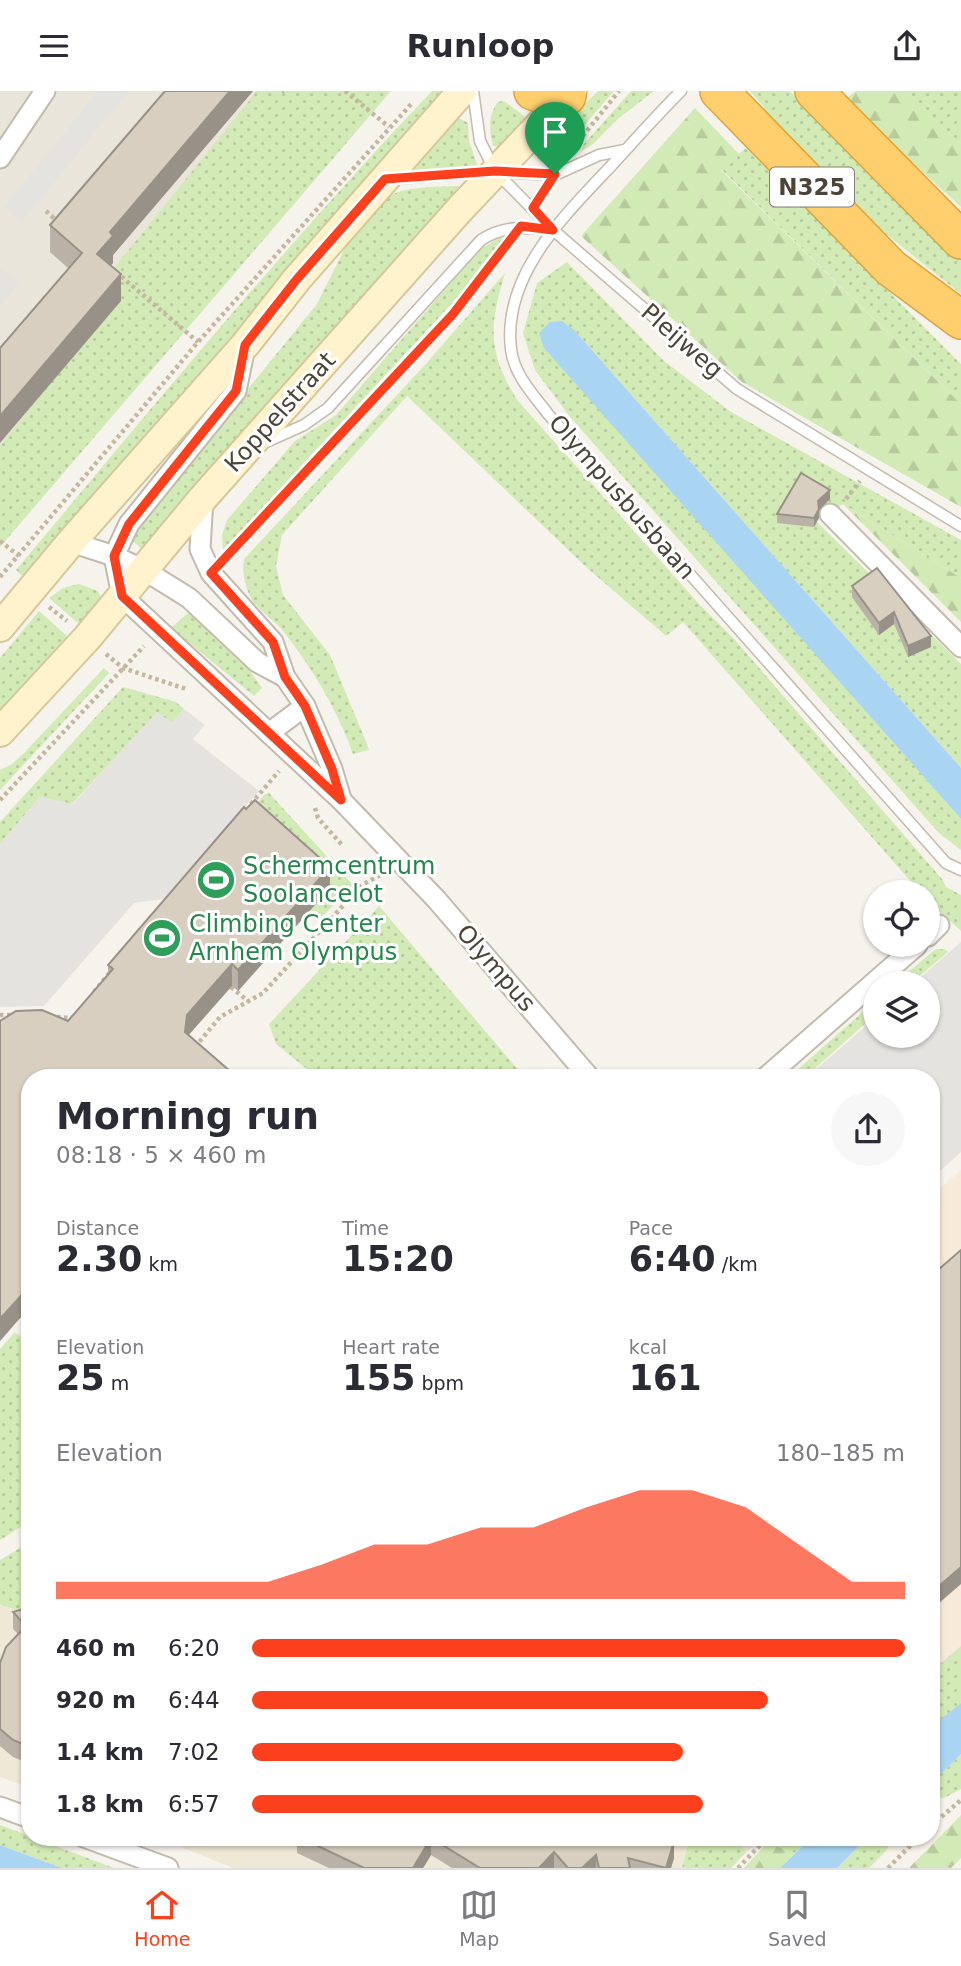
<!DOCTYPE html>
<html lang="en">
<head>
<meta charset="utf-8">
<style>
  :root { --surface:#fff; --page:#f7f7f7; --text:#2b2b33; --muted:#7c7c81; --line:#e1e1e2; --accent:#fc3f1d }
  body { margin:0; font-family:"DejaVu Sans",sans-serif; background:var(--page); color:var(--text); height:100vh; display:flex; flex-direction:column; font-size:26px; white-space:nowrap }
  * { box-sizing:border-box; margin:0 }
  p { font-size:23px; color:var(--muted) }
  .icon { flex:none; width:38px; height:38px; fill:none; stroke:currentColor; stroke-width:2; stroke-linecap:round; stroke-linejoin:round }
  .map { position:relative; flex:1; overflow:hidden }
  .drawer { position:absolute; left:21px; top:978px; width:919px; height:777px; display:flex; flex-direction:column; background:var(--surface); border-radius:28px; box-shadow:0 2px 5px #0004 }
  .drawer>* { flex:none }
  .tools { position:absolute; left:863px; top:789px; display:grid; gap:14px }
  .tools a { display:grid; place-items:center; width:77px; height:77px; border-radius:50%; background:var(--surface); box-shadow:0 2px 5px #0004; font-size:35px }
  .pin { position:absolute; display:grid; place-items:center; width:60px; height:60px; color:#fff; margin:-72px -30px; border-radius:50% 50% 50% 0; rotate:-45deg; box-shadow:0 0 7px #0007 }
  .pin .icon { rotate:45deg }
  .round { display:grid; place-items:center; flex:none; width:74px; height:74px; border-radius:37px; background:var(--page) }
  .head { display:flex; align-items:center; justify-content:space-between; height:119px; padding:0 35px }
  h1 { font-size:38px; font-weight:700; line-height:52px }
  .stats { display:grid; grid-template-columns:repeat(3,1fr); gap:10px; height:119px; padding:7px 35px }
  .stats div { display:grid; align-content:center }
  .stats b { font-size:35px; font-weight:700 }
  .stats small { font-size:19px; font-weight:400 }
  .stats p { font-size:19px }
  .chart { height:196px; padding:14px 35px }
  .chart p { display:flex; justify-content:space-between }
  .chart svg { width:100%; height:126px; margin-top:7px; fill:var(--accent); opacity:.7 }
  ul { padding:0 35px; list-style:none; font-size:23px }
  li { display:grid; grid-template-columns:112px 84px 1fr; align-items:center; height:52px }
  li i { height:18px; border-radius:9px; background:var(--accent) }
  header { display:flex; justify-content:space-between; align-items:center; height:91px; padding:0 35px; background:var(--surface); font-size:32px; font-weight:700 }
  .tabs { display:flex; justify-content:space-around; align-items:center; height:98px; border-top:2px solid var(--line); background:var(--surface); font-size:19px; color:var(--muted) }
  .tabs a { display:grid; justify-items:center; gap:4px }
  .tabs .on { color:var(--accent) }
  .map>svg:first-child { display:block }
</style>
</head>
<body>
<header><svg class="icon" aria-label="menu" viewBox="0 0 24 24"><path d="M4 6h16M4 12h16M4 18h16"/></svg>Runloop<svg class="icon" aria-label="share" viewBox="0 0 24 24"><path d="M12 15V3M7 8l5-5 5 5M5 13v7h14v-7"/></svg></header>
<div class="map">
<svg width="961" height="1777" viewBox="0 0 961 1777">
  <defs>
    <pattern id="grass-dots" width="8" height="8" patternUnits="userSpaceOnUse" patternTransform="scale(1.75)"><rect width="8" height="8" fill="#d2eab5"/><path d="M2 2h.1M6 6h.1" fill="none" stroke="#b6ca9c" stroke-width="1.8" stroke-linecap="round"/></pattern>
    <pattern id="forest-firs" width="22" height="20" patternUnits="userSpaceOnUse" patternTransform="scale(1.75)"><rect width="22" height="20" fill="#d2eab5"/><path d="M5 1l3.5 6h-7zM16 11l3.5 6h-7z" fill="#b6ca9c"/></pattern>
  </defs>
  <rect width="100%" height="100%" fill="#f6f3ec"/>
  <!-- residential -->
  <path fill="#eae5da" d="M 0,0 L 340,0 L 0,426 Z"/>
  <!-- commercial -->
  <path fill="#f7ead8" d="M 961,1079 L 961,1563 L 931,1588 L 931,1105 Z"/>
  <!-- education -->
  <g fill="#efe8d6">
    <path d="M 0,1513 L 21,1521 L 30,1518 L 30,1697 L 0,1686 Z"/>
    <path d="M 159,1747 L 761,1747 L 731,1777 L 233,1777 Z"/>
  </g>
  <!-- grass -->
  <g fill="url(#grass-dots)">
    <path d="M 257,0 L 391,0 L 0,456 L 0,355 L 109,219 L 93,203 Z"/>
    <path d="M 432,0 L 440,0 L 438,6 L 28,490 L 16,479 C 152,317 286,153 432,0 Z"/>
    <path d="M 598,0 L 614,0 L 569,52 L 560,44 L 553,54 L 562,62 L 556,71 L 541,71 L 537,67 L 539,58 Z"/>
    <path d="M 631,0 L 654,0 L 619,27 L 592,54 L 581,60 L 584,53 Z"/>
    <path d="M 750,0 L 790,0 L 961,164 L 961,203 L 881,139 L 762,21 L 764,16 Z"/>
    <path d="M 905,0 L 961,0 L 961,53 L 911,6 Z"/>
    <path d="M 504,10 L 524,25 L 525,31 L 500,56 L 493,55 C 489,39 488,24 498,11 Z"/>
    <path d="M 459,27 L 468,32 L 469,50 L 478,76 L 412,81 Z"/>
    <path d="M 746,57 L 961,273 L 961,313 L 721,78 Z"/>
    <path d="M 458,95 L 459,98 L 142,458 L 130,448 L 156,411 L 317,213 L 346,155 L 388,106 C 403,95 439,96 458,95 Z"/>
    <path d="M 501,146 L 503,148 L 501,152 L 468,195 L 223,459 L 222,444 L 227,429 L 295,350 L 336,324 L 480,158 Z"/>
    <path d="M 567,171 L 664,270 L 731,321 L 961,449 L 961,487 L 843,413 L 815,429 L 961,573 L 961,677 L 575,240 L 545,257 L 961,728 L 961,759 L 939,742 L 570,326 L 535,279 L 523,242 L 537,192 Z"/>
    <path d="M 505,182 C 489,236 487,261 518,310 L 699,513 L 734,548 L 942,788 L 946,796 L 961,804 L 961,840 L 928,810 L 928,802 L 920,801 L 683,531 L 666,545 L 585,475 L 407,305 L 282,444 L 276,475 L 283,504 L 330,564 L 367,653 L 369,659 L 353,663 C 337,618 313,578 283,540 C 274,529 259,520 252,509 C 246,498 240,478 245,467 L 424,275 Z"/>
    <path d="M 79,493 L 98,500 L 101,507 L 79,533 L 49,507 L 63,497 Z"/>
    <path d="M 191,519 L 246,574 L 262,597 L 254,605 L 171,537 Z"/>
    <path d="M 39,520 L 67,545 L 0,622 L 0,567 Z"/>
    <path d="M 104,577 L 109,582 L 0,699 L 0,679 L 12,673 L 25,661 Z"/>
    <path d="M 123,596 L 176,611 L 184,618 L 172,632 L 157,622 L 72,713 L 40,706 L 0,753 L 0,731 Z"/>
    <path d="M 269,702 L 353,794 L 317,831 L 307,823 L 330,797 L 247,724 L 264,704 Z"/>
    <path d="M 379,815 L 525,987 L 318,987 L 276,953 L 269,933 Z"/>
    <path d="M 936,858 L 944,858 L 948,861 L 911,892 L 895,892 Z"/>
    <path d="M 875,910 L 875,924 L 804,987 L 788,987 Z"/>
    <path d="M 15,1241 L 30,1253 L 30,1430 L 0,1449 L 0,1258 Z"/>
    <path d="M 30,1451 L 30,1518 L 21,1521 L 0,1513 L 0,1469 Z"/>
    <path d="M 961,1555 L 961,1612 L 931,1636 L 931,1581 Z"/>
    <path d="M 961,1663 L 961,1698 L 944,1707 L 931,1708 L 931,1681 L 941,1683 Z"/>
    <path d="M 0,1734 L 114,1777 L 62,1777 L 0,1754 Z"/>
    <path d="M 690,1747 L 734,1747 L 746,1761 L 731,1777 L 682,1777 Z"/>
    <path d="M 773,1747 L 773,1746 L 811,1747 L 795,1762 L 767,1752 Z"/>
    <path d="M 867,1747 L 893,1747 L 886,1760 L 869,1777 L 837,1777 Z"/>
  </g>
  <!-- forest -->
  <g fill="url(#forest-firs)">
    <path d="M 856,0 L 905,0 L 961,53 L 961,116 L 844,9 Z"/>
    <path d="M 695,17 L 739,63 L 721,79 L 961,313 L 961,416 L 742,291 L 581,145 Z"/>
    <path d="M 843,413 L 961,487 L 961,531 Z"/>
    <path d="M 961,1724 L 961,1767 L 951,1777 L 909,1777 Z"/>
    <path d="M 767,1752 L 795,1762 L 780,1777 L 744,1777 Z"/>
  </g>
  <!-- parking -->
  <g fill="#e5e3e0">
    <path d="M 98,0 L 129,0 L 22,130 L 4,116 Z"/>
    <path d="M 1,177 L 20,192 L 0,215 L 0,178 Z"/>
    <path d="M 184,618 L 205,634 L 193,648 L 259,700 L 163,808 L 134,812 L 44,915 L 0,916 L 0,753 L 40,706 L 73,713 L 157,621 L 172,632 Z"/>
    <path d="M 961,851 L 961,1061 L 931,1088 L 931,987 L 806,987 L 875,927 L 875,945 L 928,945 L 928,892 L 914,892 Z"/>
  </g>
  <!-- water -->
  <g fill="#a9d4f2">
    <path d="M 562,230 L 575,240 L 961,677 L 961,728 L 544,257 L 539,242 L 550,231 Z"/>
    <path d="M 961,1612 L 961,1663 L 941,1683 L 931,1681 L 931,1636 Z"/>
    <path d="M 811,1747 L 811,1746 L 867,1747 L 837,1777 L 780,1777 Z"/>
    <path d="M 0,1754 L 62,1777 L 0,1777 Z"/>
  </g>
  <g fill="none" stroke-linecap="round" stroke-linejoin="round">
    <!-- lane casing -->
    <g stroke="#c2bbae" stroke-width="13">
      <g id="lane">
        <path d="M 473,0 L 480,50 L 495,80 L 553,139 L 737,298 L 961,435"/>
        <path d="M 681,0 C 657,24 634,50 611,75 C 565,124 502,184 511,258 C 514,284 533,303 548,323 L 946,772 L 961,779"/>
        <path d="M 501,81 L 555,84 L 599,64 L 625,59"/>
        <path d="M 393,88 L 486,81"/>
        <path d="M 266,351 L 304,334 L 328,317 L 481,149 C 504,134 526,136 553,139"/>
      </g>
    </g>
    <!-- street casing -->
    <g stroke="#c2bbae" stroke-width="23">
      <g id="street">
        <path d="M 0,67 L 45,0"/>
        <path d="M 245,256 L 236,300 L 129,433 L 114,465 L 122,505 L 341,709 L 436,808 L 590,987"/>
        <path d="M 203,407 L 200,458 L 211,482 L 273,551 L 285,586 L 305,615 L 332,678 L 341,708"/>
        <path d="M 830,423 L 961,556"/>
        <path d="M 71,451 L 114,465 L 144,479 L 189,507 L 257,571 L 285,586"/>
        <path d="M 269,642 L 305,615"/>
        <path d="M 928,845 L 939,834"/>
        <path d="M 765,987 L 917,854"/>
        <path d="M 0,1716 L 30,1727"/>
        <path d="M 84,1746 L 168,1777"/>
      </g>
    </g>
    <!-- secondary casing -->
    <g stroke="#d6c79b" stroke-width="32">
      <g id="secondary">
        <path d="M 0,536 L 71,451 L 245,254 L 297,188 L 462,0"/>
        <path d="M 0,641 L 87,547 L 203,407 L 460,118 L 572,0"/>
      </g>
    </g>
    <!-- highway casing -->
    <g stroke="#e0a43c" stroke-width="40">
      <g id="highway">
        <path d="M 533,0 L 544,4 L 567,5"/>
        <path d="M 719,0 L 891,177 L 961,229"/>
        <path d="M 814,0 L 961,149"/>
      </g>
    </g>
    <!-- path -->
    <g stroke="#c4b79f" stroke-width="4.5" stroke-dasharray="3.5 3.5" stroke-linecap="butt">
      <path d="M 282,0 L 284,0"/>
      <path d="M 345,0 L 389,36"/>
      <path d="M 574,56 L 619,0"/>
      <path d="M 46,120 L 58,131"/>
      <path d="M 116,181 L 198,251"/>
      <path d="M 846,408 L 860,390"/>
      <path d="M 0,450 L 19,465"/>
      <path d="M 226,467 L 453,223 L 503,158"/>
      <path d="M 0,486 L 198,251 L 413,11"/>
      <path d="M 49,516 L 67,530"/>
      <path d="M 106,563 L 123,577 L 186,598"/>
      <path d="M 0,709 L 144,555"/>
      <path d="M 251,713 L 279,680"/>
      <path d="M 315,717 L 318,727 L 342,754"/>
      <path d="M 231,896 L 248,910"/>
      <path d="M 94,901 L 110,881"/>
      <path d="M 0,924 L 13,924"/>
      <path d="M 57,926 L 72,927 L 74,924"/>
      <path d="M 195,956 L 220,926 L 263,902 L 362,794 L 382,783"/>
      <path d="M 931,1735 L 961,1709"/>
      <path d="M 738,1777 L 768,1746"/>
      <path d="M 888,1777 L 919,1746"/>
    </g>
    <!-- lane -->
    <use href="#lane" stroke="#fff" stroke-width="10"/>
    <!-- street -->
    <use href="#street" stroke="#fff" stroke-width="19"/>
    <!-- secondary -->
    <use href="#secondary" stroke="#fff3cd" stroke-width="28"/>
    <!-- highway -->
    <use href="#highway" stroke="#ffcf6e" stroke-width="37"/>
  </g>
  <!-- wall -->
  <g fill="#bab2a6">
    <path d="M 165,0 L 253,0 L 113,164 L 113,172 L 111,174 L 121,210 L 68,177 L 50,161 L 50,134 Z"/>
    <path d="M 830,408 L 819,419 L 819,427 L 814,436 L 777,432 L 777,423 Z"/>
    <path d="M 877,477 L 931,556 L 908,566 L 894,533 L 879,544 L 852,506 L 852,495 Z"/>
    <path d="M 330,797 L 238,900 L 232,895 L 30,987 L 30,1221 L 27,1219 L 0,1250 L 0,930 L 68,930 L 108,885 L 108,874 Z"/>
    <path d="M 30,1516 L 30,1673 L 13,1666 L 0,1655 L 0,1572 L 18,1543 L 13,1538 L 13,1521 Z"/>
    <path d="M 290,1746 L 662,1746 L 674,1767 L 671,1777 L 452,1777 L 431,1764 L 423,1777 L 329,1777 L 297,1762 L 297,1749 Z"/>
  </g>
  <!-- shaded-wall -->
  <g fill="#979187">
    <path d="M 230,0 L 253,0 L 113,164 L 113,172 L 97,190 L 97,163 L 110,141 Z"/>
    <path d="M 121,183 L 121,210 L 0,352 L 0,325 Z"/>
    <path d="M 830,399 L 830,408 L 819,419 L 819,427 L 814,436 L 814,427 L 818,410 Z"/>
    <path d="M 894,521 L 894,533 L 879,544 L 879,532 Z"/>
    <path d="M 931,545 L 931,556 L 908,566 L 908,555 Z"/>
    <path d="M 330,776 L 330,797 L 238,900 L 238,879 Z"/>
    <path d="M 232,873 L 232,895 L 187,946 L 185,941 L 187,924 Z"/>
    <path d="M 27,1198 L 27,1219 L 0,1250 L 0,1228 Z"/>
    <path d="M 961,1476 L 961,1493 L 931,1519 L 931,1502 Z"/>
    <path d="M 431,1747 L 431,1764 L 423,1777 L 413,1777 Z"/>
    <path d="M 674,1750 L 674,1767 L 671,1777 L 666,1777 Z"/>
    <path d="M 554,1761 L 554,1777 L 539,1777 Z"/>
    <path d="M 596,1764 L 596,1777 L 582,1777 Z"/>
  </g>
  <!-- building -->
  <g fill="#d8cfc1" stroke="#979187" stroke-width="2">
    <path d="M 165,0 L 230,0 L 110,141 L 113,145 L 97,163 L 121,183 L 0,325 L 0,257 L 82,162 L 50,134 Z"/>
    <path d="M 801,382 L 830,399 L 818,410 L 819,418 L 814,427 L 777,423 Z"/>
    <path d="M 877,477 L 931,545 L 908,555 L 894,521 L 879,532 L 852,495 Z"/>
    <path d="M 255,709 L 330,776 L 238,879 L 232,873 L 187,924 L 185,941 L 238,987 L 30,987 L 30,1200 L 27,1198 L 0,1228 L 0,930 L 16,920 L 42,919 L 68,930 L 113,878 L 108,874 L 244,716 L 246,718 Z"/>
    <path d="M 961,1159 L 961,1476 L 931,1502 L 931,1185 Z"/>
    <path d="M 30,1516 L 30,1656 L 13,1649 L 0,1638 L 0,1572 L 6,1556 L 26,1535 L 13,1521 Z"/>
    <path d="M 299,1746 L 662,1746 L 674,1750 L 666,1777 L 628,1767 L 630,1777 L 599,1777 L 596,1764 L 582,1777 L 568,1777 L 554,1761 L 539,1777 L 480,1777 L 431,1747 L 413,1777 L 364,1777 Z"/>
  </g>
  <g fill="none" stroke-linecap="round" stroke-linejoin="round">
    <!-- route casing -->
    <g stroke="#fff" stroke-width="14">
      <path id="route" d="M 495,80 L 555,83 L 533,117 L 553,139 L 521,135 L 453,223 L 211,482 L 273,551 L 285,586 L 305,615 L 332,678 L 341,709 L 122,505 L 114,465 L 129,433 L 236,300 L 245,254 L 297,188 L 385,88 Z"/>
    </g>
    <!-- route -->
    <use href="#route" stroke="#fc3f1d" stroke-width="9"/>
  </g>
  <!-- icons -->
  <defs>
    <g id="stadium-disc" transform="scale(2.0125)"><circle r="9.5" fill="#2e9e5b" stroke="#fff"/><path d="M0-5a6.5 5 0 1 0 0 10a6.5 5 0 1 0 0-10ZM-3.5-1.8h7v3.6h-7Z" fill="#fff"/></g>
  </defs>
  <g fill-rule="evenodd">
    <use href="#stadium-disc" x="216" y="789"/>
    <use href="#stadium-disc" x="162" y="847"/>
  </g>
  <g text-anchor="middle" stroke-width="6" stroke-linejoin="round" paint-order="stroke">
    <!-- shield labels -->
    <rect fill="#fff" stroke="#817c74" stroke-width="2" x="770" y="76.5" width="84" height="39" rx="5"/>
    <g font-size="23" font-weight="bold" fill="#4b4439">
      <text x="812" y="104">N325</text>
    </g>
    <!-- street labels -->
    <g font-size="24" fill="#4b4439" stroke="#fff">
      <text transform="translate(682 250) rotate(41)" y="8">Pleijweg</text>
      <text transform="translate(280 321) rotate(-48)" y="8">Koppelstraat</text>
      <text transform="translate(622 406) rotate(49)" y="8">Olympusbusbaan</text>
      <text transform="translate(496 877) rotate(49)" y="8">Olympus</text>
    </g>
    <!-- leisure labels -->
    <g font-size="24" fill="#27864d" stroke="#fff" text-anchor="start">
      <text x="243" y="783">Schermcentrum<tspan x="243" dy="28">Soolancelot</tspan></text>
      <text x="189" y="841">Climbing Center<tspan x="189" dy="28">Arnhem Olympus</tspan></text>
    </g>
  </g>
</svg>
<div class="tools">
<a><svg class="icon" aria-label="locate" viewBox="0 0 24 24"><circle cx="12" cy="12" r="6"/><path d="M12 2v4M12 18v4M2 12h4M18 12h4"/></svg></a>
<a><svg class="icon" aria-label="layers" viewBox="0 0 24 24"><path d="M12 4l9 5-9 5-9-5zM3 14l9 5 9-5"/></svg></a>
</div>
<div class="pin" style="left:555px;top:83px;background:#1e9e55"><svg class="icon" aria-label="arrive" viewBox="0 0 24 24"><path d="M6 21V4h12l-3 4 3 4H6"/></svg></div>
<section class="drawer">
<div class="head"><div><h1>Morning run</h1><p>08:18 · 5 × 460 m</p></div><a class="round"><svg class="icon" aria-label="share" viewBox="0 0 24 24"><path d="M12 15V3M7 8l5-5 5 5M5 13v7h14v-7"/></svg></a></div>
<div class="stats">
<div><p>Distance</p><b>2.30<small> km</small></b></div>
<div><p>Time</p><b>15:20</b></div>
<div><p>Pace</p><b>6:40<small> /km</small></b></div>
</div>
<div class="stats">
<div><p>Elevation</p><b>25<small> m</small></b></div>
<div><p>Heart rate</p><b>155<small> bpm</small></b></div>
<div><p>kcal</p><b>161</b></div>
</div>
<div class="chart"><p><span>Elevation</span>180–185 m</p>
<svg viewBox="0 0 160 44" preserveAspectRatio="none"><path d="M0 44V38L10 38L20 38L30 38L40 38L50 32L60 25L70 25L80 19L90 19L100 12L110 6L120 6L130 12L140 25L150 38L160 38V44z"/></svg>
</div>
<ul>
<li><b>460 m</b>6:20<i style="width:100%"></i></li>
<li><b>920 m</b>6:44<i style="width:79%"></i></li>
<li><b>1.4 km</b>7:02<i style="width:66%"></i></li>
<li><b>1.8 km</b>6:57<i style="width:69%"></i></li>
</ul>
</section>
</div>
<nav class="tabs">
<a class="on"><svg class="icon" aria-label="home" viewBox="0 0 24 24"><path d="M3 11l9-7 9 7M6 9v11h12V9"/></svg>Home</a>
<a><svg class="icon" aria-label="map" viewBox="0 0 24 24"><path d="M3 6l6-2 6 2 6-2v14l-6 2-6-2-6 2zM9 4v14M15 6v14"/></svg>Map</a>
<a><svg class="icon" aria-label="saved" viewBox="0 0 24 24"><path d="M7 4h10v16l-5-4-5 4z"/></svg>Saved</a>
</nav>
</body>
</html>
